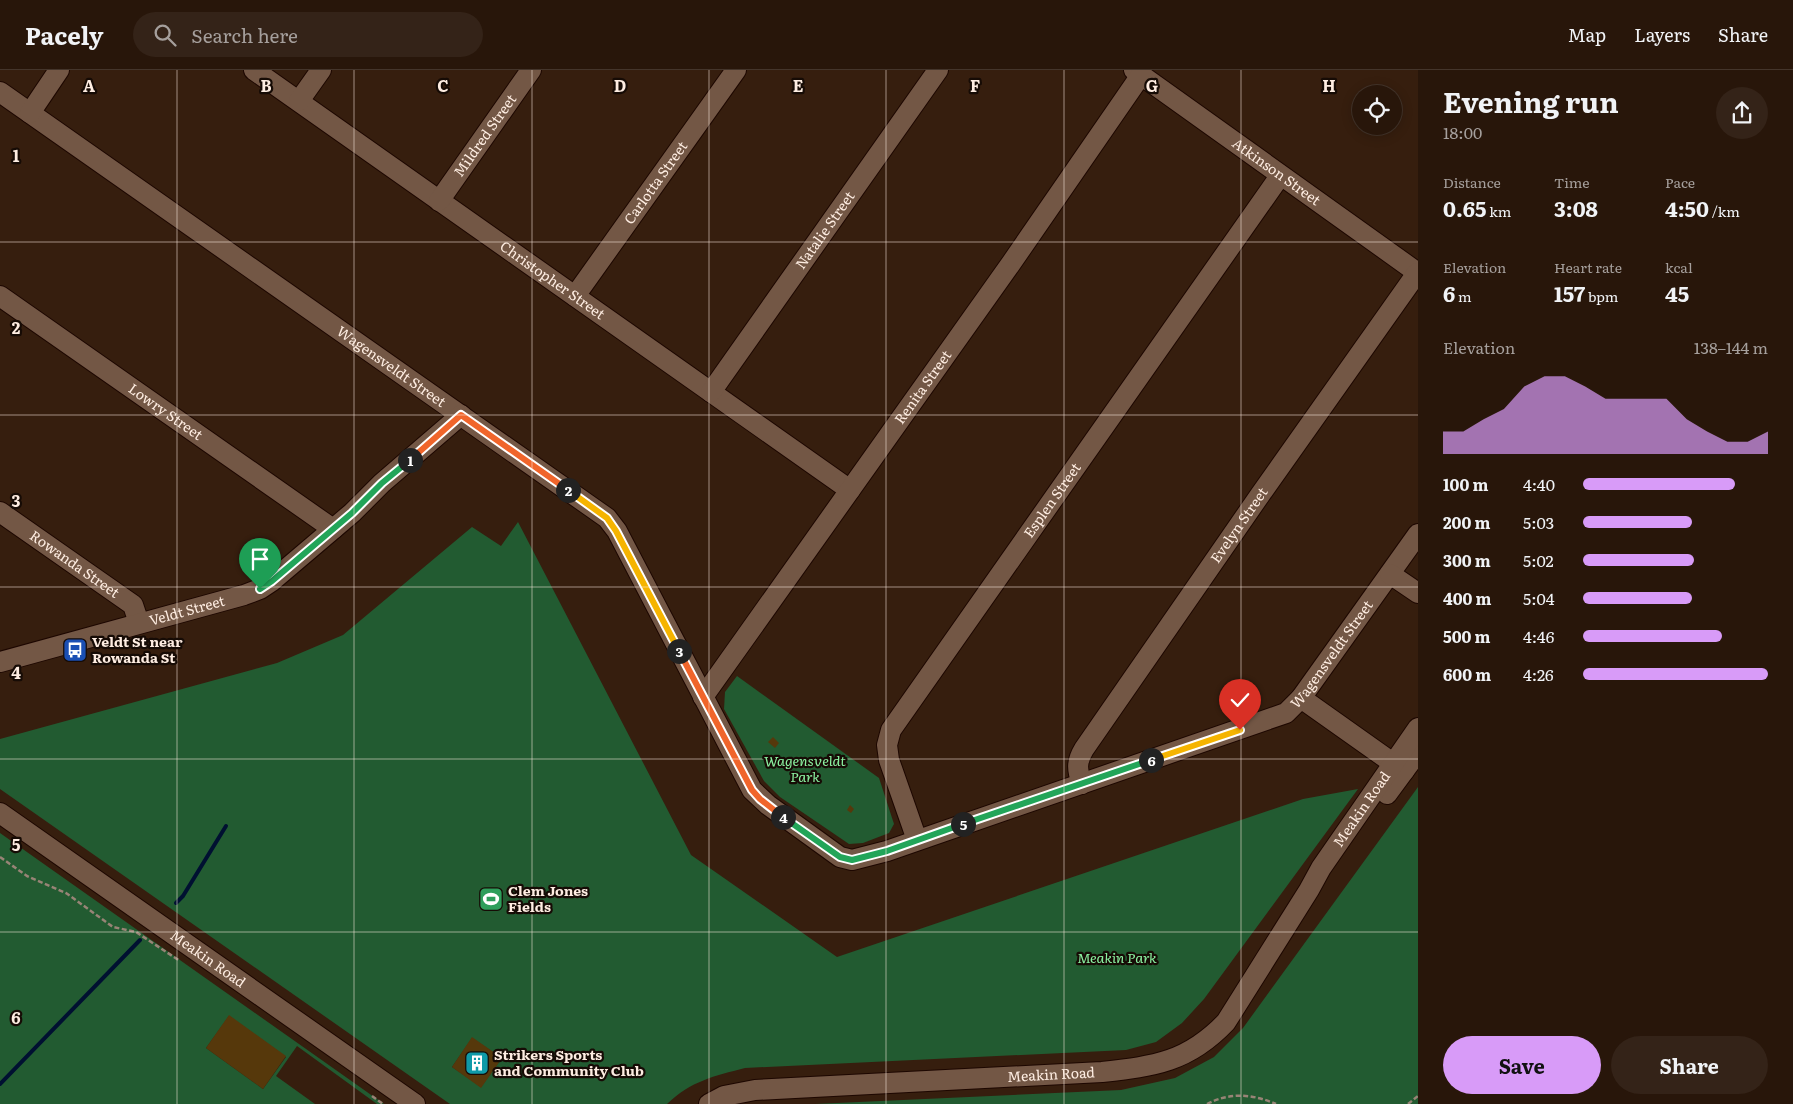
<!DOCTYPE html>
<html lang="en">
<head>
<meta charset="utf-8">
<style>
  :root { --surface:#28160a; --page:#342318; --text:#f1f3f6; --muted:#a59f9c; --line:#44352b; --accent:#d89bf8 }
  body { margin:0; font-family:Literata,serif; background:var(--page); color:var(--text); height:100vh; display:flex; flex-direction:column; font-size:19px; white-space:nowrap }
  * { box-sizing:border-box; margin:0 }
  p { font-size:16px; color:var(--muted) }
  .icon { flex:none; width:28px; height:28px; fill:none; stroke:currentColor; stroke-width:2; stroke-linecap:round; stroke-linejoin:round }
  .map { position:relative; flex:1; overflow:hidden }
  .drawer { display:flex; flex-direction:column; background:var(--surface); width:375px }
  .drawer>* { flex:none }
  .tools { position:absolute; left:1352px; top:15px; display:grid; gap:10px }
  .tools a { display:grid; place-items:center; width:50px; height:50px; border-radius:50%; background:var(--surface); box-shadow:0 2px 12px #0003,0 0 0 1px var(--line); font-size:25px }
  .pin { position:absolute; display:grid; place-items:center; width:42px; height:42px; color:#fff; margin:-51px -21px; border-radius:50% 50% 50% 0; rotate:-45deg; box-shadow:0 0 5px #0007 }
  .pin .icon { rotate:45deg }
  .km { position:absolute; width:25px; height:25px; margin:-12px; border-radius:50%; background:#222; color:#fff; font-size:14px; line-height:25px; text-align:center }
  .round { display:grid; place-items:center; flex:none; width:52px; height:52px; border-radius:26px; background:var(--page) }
  .overview { display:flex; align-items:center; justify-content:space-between; height:85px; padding:0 25px }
  h1 { font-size:28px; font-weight:700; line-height:38px }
  .stats { display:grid; grid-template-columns:repeat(3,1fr); gap:8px; height:85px; padding:5px 25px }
  .stats div { display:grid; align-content:center }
  .stats b { font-size:21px; font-weight:700 }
  .stats small { font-size:14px; font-weight:400 }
  .stats p { font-size:14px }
  .chart { height:140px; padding:10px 25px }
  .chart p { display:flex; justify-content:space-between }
  .chart svg { width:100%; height:90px; margin-top:5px; fill:var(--accent); opacity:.7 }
  .action { display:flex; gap:10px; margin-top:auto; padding:10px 25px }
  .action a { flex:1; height:58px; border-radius:30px; background:var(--accent); color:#111; font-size:20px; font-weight:700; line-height:58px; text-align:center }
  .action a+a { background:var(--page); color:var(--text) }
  ul { padding:0 25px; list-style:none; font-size:16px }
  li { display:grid; grid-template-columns:80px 60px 1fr; align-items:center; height:38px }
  li i { height:12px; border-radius:6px; background:var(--accent) }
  header { display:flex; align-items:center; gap:30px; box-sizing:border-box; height:70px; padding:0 25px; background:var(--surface); border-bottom:1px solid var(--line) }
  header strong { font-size:24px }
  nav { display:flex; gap:28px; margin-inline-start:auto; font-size:18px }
  .search { width:350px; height:45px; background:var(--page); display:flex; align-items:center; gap:12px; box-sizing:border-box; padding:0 18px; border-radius:28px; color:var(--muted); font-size:19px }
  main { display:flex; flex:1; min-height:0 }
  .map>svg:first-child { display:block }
</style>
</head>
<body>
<header>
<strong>Pacely</strong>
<div class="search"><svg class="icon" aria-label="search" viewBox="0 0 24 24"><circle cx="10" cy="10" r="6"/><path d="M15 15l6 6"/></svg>Search here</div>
<nav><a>Map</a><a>Layers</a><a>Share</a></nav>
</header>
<main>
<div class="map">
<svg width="1418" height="1034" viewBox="0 0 1418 1034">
  <rect width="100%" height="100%" fill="#361e0e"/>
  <!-- green -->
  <g fill="#225b31" fill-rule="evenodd">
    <path d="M 518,452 L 691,785 L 837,887 L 1303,729 L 1358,719 L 1204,929 L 1182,953 L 1156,972 L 1126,980 L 745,998 C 714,1006 691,1011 667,1034 L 450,1034 L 0,719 L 0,669 L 277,593 L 343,565 L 472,457 L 501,476 ZM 472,968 L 502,988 L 481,1017 L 452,997 Z"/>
    <path d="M 737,606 L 879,708 L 894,754 L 889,763 L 863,773 L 849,774 L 780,727 L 764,711 L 724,639 L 725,622 Z"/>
    <path d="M 1418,717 L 1418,1034 L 815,1034 L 1121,1020 L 1175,1008 L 1214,987 L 1243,958 Z"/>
    <path d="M 0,763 L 384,1034 L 377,1034 L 297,976 L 276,1006 L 315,1034 L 0,1034 ZM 229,946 L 286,987 L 263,1019 L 206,978 Z"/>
  </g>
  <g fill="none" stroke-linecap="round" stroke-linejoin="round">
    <!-- stream -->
    <g stroke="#001031" stroke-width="4">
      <path d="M 176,833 L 183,826 L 226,756"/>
      <path d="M 0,1014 L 140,870"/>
    </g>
  </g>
  <!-- building -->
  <g fill="#56380b">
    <path d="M 773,667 L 779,673 L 775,678 L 768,672 Z"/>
    <path d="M 850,735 L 854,739 L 851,743 L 847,740 Z"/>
    <path d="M 229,945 L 286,986 L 263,1019 L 206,978 Z"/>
    <path d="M 472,967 L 502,988 L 481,1018 L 452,997 Z"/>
  </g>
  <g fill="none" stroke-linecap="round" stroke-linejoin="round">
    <!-- minor casing -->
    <g stroke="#1d0700" stroke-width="22">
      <g id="minor">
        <path id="s1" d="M 254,0 L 850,420"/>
        <path id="s2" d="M 1134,0 L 1418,203"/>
        <path id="s3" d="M 0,22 L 607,448 L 617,461 L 752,720 L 768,735 L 840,787 L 852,790 L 887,781 L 1286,643 L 1301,628 L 1418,464"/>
        <path d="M 299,31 L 321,0"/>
        <path d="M 30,43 L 59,0"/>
        <path id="s4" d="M 439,131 L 531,0"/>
        <path id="s5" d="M 0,226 L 333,459"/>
        <path id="s6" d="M 575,226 L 736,0"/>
        <path id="s7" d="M 711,322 L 938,0"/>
        <path id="s8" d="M 0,442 L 133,535 L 139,553"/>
        <path d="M 1390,504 L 1418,523"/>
        <path id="s9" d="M 0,592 L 244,525 L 260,519 L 272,511 L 352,443 L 382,413 L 461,345"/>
        <path id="s10" d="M 703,627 L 1012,192 L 1141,5"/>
        <path d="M 1301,628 L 1404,701"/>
        <path id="s11" d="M 1082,714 C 1077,700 1076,692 1084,679 L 1260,425 L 1417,203"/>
        <path d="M 1387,724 L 1418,682"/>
        <path id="s12" d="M 0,743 L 415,1034"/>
        <path id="s13" d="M 917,770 L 889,690 L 887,675 L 891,660 L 1280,106"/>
        <path id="s14" d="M 709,1034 L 724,1026 L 755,1020 L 1102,1002 C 1155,996 1188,992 1226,952 L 1309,820 L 1321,798 L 1418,658"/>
      </g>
    </g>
    <!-- path -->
    <g stroke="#988476" stroke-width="2.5" stroke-dasharray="5 2.5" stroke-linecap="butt">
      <path d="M 0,787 L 27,806 L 66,823 L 113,857 L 136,862 L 180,891"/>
      <path d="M 372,1026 L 383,1034"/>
      <path d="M 1207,1034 C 1230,1022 1253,1024 1276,1034"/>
      <path d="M 1408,1034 L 1418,1026"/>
    </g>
    <!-- minor -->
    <use href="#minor" stroke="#735745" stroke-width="20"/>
  </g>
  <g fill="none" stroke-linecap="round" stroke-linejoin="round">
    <!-- split-1 casing -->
    <g stroke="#fff" stroke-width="10">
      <path id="split-1" d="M 260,519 L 272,511 L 352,443 L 382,413 L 410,390"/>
    </g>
    <!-- split-2 casing -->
    <g stroke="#fff" stroke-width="10">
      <path id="split-2" d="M 410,390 L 461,345 L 568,420"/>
    </g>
    <!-- split-3 casing -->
    <g stroke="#fff" stroke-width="10">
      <path id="split-3" d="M 568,420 L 607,448 L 616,461 L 679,581"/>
    </g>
    <!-- split-4 casing -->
    <g stroke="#fff" stroke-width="10">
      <path id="split-4" d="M 679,581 L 752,720 L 760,729 L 783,747"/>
    </g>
    <!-- split-5 casing -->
    <g stroke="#fff" stroke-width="10">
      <path id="split-5" d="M 783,747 L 840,787 L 852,790 L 887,781 L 963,754"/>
    </g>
    <!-- split-6 casing -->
    <g stroke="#fff" stroke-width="10">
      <path id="split-6" d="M 963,754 L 1151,690"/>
    </g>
    <!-- split-7 casing -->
    <g stroke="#fff" stroke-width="10">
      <path id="split-7" d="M 1151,690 L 1240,660"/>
    </g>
    <!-- split-1 -->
    <use href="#split-1" stroke="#22a559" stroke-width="6"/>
    <!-- split-2 -->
    <use href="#split-2" stroke="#f0652b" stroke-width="6"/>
    <!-- split-3 -->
    <use href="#split-3" stroke="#f5b400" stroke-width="6"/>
    <!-- split-4 -->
    <use href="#split-4" stroke="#f0652b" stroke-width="6"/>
    <!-- split-5 -->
    <use href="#split-5" stroke="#22a559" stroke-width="6"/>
    <!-- split-6 -->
    <use href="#split-6" stroke="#22a559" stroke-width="6"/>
    <!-- split-7 -->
    <use href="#split-7" stroke="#f5b400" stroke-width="6"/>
  </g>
  <!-- grid -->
  <path fill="none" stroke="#feede2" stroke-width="1" stroke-opacity="0.55" d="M 177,0 L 177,1034M 354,0 L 354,1034M 532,0 L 532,1034M 709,0 L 709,1034M 886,0 L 886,1034M 1064,0 L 1064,1034M 1241,0 L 1241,1034M 0,172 L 1418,172M 0,345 L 1418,345M 0,517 L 1418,517M 0,689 L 1418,689M 0,862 L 1418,862"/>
  <!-- icons -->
  <defs>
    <g id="bus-square" transform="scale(1.25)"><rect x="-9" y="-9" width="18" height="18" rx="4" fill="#1a4fb4" stroke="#160b05"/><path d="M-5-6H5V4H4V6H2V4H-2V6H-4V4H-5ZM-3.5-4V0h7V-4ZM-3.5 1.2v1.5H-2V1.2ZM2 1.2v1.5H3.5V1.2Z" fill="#fff"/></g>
    <g id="stadium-square" transform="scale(1.25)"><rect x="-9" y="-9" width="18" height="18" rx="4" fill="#2e9e5b" stroke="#160b05"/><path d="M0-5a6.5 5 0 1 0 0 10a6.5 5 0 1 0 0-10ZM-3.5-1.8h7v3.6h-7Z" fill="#fff"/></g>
    <g id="building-square" transform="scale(1.25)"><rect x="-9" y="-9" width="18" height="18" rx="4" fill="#0f9aa8" stroke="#160b05"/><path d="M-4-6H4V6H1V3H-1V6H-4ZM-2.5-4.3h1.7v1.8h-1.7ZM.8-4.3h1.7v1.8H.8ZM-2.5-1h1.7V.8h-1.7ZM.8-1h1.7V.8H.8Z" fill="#fff"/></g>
  </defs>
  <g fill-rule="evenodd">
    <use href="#bus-square" x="75" y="580"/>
    <use href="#stadium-square" x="491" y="829"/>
    <use href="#building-square" x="477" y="993"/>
  </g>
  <g text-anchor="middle" stroke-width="4.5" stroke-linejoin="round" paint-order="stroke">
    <!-- street labels -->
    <g font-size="14" fill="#feede2" stroke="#160b05">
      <text dy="5" stroke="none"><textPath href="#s4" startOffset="80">Mildred Street</textPath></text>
      <text dy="5" stroke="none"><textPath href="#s2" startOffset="175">Atkinson Street</textPath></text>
      <text dy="5" stroke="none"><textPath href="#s6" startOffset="139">Carlotta Street</textPath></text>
      <text dy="5" stroke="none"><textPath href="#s7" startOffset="198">Natalie Street</textPath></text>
      <text dy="5" stroke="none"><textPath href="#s1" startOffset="365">Christopher Street</textPath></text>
      <text dy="5" stroke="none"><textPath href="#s3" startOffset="478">Wagensveldt Street</textPath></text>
      <text dy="5" stroke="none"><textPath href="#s10" startOffset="380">Renita Street</textPath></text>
      <text dy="5" stroke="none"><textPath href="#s5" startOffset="202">Lowry Street</textPath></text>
      <text dy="5" stroke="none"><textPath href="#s13" startOffset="396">Esplen Street</textPath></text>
      <text dy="5" stroke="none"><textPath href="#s11" startOffset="309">Evelyn Street</textPath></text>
      <text dy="5" stroke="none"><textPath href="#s8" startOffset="91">Rowanda Street</textPath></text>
      <text dy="5" stroke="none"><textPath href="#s9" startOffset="194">Veldt Street</textPath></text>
      <text dy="5" stroke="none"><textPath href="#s3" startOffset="1706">Wagensveldt Street</textPath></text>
      <text dy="5" stroke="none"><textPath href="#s14" startOffset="786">Meakin Road</textPath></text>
      <text dy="5" stroke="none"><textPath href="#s12" startOffset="254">Meakin Road</textPath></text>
      <text dy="5" stroke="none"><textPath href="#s14" startOffset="345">Meakin Road</textPath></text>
    </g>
    <!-- poi labels -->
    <g font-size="14" font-weight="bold" fill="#feede2" stroke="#160b05" text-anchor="start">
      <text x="92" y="577">Veldt St near<tspan x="92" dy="16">Rowanda St</tspan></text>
      <text x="508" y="826">Clem Jones<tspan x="508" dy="16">Fields</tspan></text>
      <text x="494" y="990">Strikers Sports<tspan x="494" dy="16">and Community Club</tspan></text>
    </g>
    <!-- park labels -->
    <g font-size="14" font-style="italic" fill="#8cf3a2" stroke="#160b05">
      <text x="805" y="696">Wagensveldt<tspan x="805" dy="16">Park</tspan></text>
      <text x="1117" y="893">Meakin Park</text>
    </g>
  </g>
  <g font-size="16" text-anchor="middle" font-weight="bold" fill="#feede2" stroke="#160b05" stroke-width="4.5" stroke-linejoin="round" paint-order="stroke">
    <text x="89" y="22">A</text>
    <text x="266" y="22">B</text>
    <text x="443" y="22">C</text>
    <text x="620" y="22">D</text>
    <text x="798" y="22">E</text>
    <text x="975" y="22">F</text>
    <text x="1152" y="22">G</text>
    <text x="1329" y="22">H</text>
    <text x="16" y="92">1</text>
    <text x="16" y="264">2</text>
    <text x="16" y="437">3</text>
    <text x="16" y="609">4</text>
    <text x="16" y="781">5</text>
    <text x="16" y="954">6</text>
  </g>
</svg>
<div class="tools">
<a><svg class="icon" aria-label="locate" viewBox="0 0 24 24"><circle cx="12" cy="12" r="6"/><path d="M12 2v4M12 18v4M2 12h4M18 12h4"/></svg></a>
</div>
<div class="pin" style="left:260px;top:519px;background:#1e9e55"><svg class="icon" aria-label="arrive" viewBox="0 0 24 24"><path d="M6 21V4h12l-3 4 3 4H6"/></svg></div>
<div class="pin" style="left:1240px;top:660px;background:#d93025"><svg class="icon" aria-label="check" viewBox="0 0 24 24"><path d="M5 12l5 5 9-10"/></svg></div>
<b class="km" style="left:410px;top:390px">1</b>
<b class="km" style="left:568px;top:420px">2</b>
<b class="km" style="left:679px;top:581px">3</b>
<b class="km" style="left:783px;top:747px">4</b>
<b class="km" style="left:963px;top:754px">5</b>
<b class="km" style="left:1151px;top:690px">6</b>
</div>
<section class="drawer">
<div class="overview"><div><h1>Evening run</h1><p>18:00</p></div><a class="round"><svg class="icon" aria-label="share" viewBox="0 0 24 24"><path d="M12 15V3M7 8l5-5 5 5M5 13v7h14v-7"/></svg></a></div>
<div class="stats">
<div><p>Distance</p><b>0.65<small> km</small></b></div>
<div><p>Time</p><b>3:08</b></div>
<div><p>Pace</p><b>4:50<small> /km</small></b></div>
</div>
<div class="stats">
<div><p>Elevation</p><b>6<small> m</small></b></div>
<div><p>Heart rate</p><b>157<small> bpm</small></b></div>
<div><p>kcal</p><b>45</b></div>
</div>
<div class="chart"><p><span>Elevation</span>138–144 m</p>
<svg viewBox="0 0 160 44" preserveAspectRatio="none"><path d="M0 44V33L10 33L20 27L30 22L40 11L50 6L60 6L70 11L80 17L90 17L100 17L110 17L120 27L130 33L140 38L150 38L160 33V44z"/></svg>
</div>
<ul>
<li><b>100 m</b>4:40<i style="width:82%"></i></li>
<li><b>200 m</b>5:03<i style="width:59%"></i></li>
<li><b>300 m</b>5:02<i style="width:60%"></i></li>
<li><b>400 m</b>5:04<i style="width:59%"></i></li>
<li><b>500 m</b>4:46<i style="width:75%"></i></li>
<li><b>600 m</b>4:26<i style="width:100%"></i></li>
</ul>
<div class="action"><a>Save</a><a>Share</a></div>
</section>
</main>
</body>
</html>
